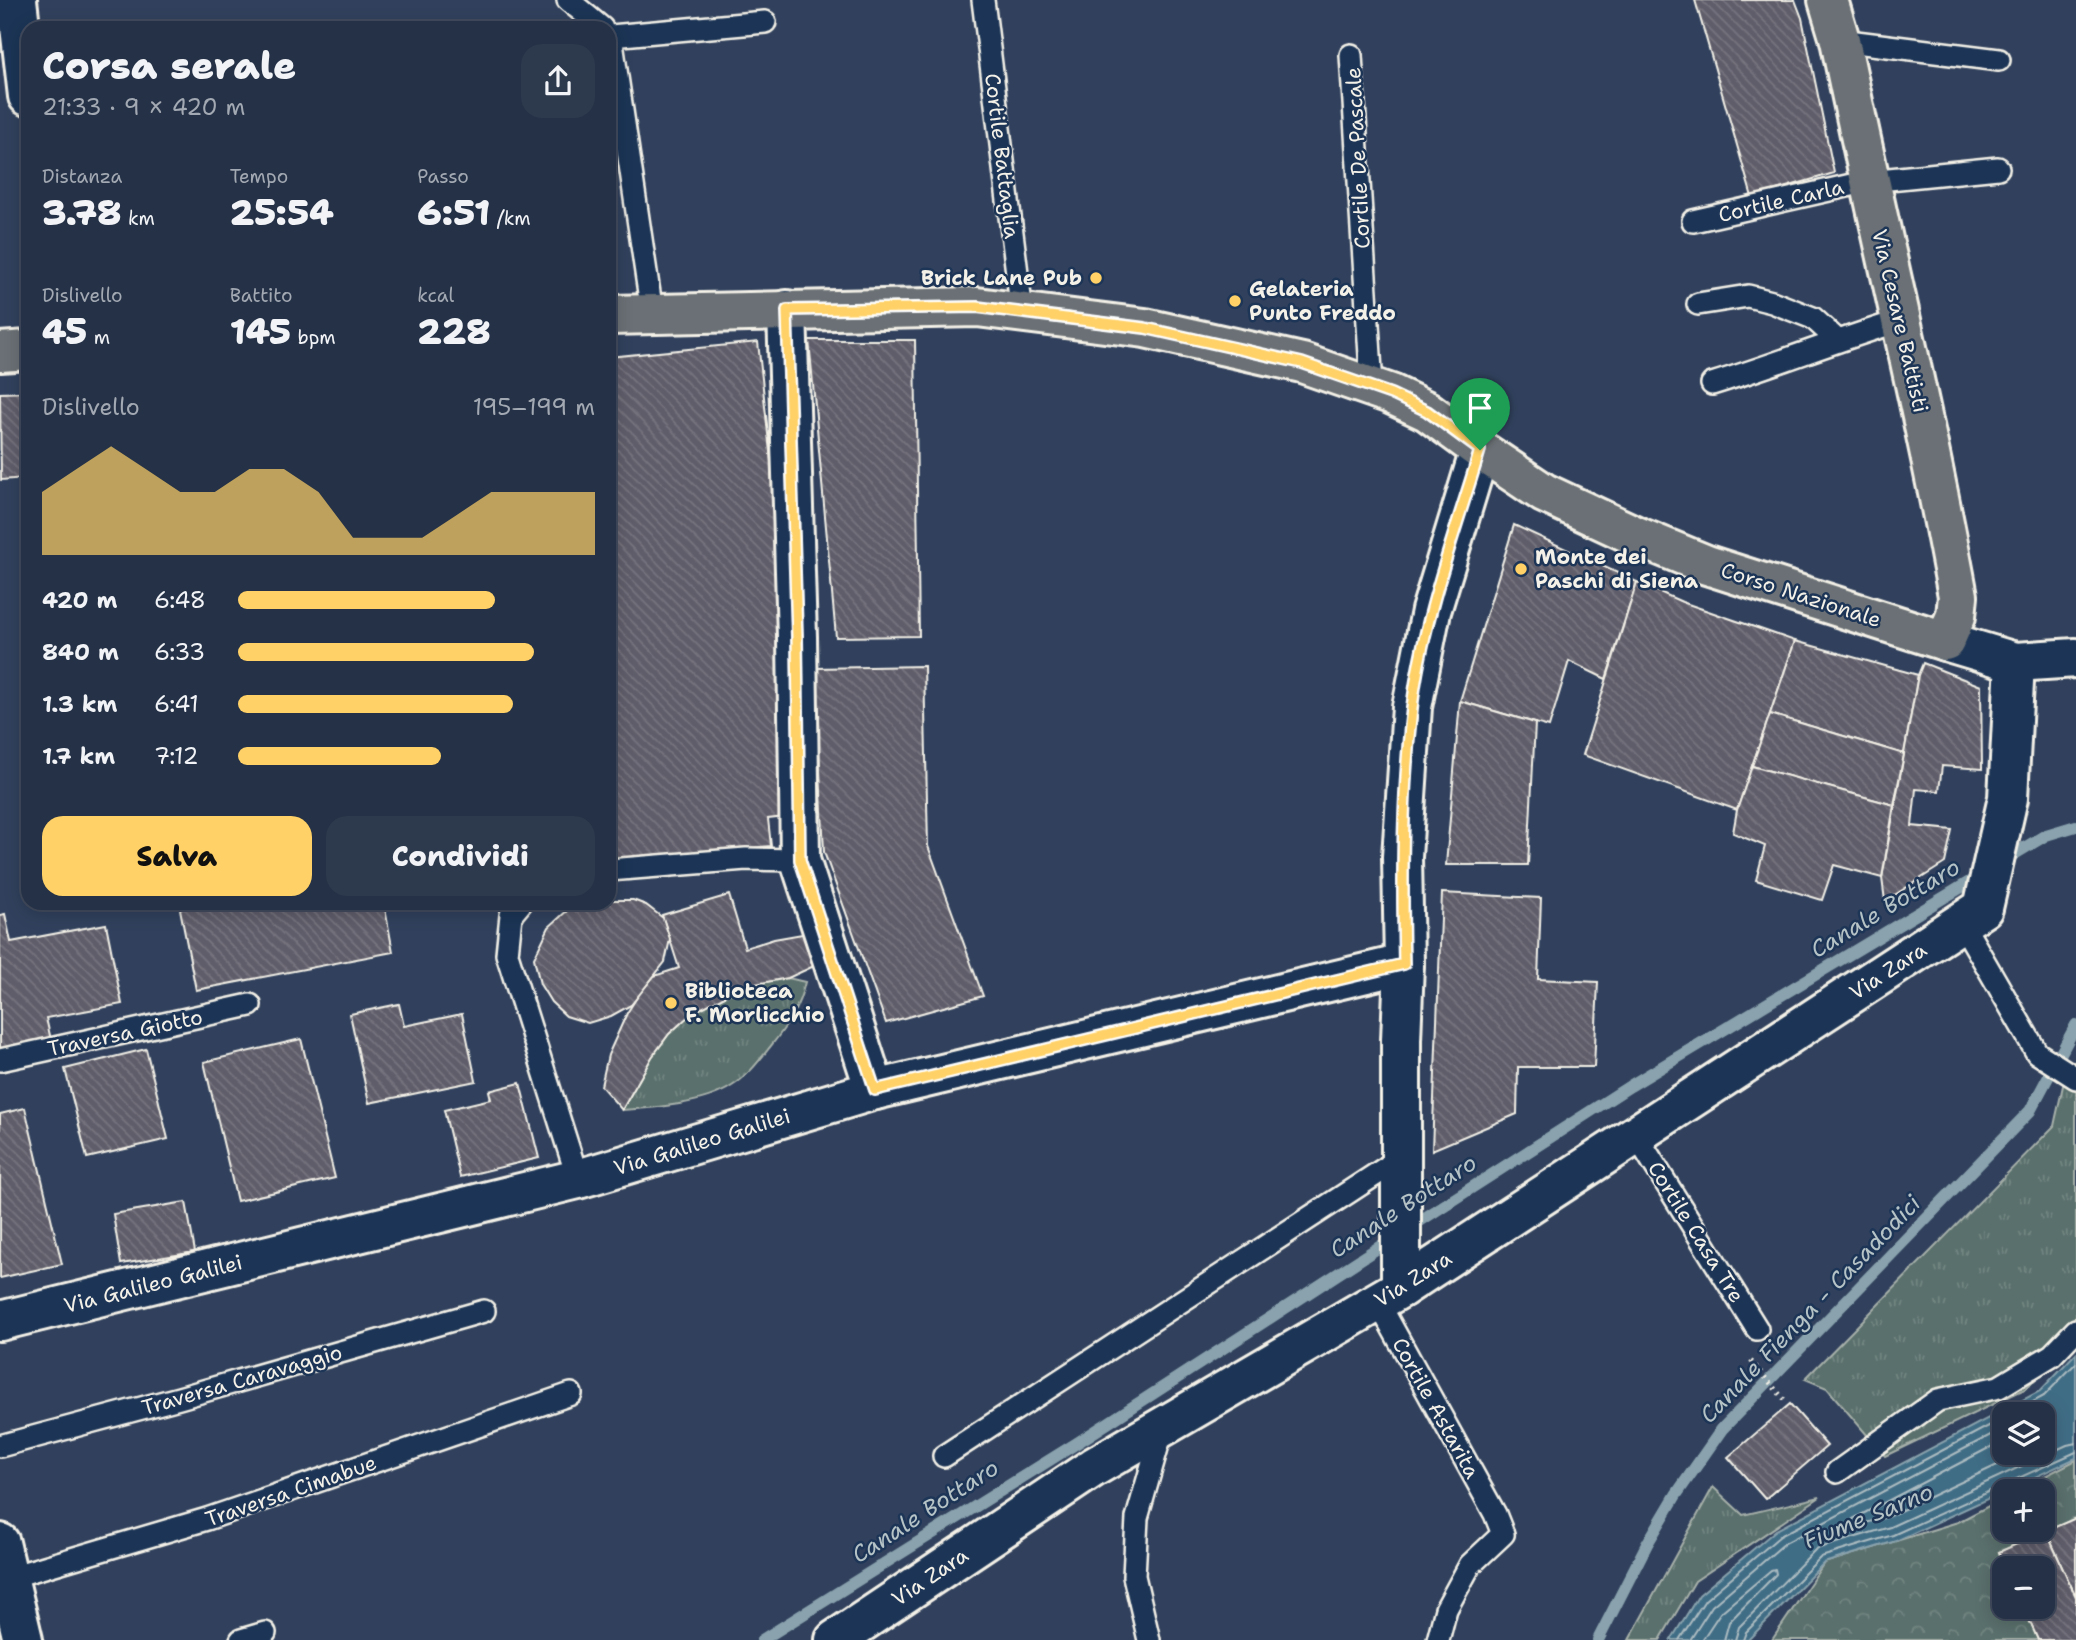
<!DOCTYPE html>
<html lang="it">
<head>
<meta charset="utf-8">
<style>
  :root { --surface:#253146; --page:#2d394d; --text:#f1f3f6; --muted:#a3a9b3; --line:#424c5f; --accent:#ffd166 }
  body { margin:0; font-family:"Shantell Sans",sans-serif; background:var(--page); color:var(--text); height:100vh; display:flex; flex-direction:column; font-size:26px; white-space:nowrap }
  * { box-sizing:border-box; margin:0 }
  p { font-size:23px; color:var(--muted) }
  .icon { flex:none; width:38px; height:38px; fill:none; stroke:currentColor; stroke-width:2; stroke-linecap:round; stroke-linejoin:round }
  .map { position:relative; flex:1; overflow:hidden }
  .side { position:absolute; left:21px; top:21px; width:595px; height:889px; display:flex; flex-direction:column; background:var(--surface); border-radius:21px; box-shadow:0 4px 18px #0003,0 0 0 2px var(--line) }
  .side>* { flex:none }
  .buttons { position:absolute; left:1992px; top:1402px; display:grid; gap:14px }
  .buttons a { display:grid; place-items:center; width:63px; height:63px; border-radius:14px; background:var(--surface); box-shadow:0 4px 18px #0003,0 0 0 2px var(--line); font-size:35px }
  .pin { position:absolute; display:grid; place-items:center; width:60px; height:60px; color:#fff; margin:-72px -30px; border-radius:50% 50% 50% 0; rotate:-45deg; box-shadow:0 0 7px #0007 }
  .pin .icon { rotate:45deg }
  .round { display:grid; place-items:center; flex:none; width:74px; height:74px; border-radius:21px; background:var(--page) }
  .summary { display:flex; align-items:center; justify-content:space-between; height:119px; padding:0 21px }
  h1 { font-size:38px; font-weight:800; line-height:52px }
  .stats { display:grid; grid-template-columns:repeat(3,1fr); gap:10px; height:119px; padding:7px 21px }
  .stats div { display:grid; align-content:center }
  .stats b { font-size:35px; font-weight:800 }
  .stats small { font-size:19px; font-weight:400 }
  .stats p { font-size:19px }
  .chart { height:196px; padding:14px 21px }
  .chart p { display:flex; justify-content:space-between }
  .chart svg { width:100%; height:126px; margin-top:7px; fill:var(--accent); opacity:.7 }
  .button { display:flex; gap:14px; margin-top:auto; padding:14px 21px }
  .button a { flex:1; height:80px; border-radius:21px; background:var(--accent); color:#111; font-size:28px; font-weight:800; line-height:80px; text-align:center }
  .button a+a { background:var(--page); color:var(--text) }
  ul { padding:0 21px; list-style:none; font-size:23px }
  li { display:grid; grid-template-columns:112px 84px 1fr; align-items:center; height:52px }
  li i { height:18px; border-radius:9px; background:var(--accent) }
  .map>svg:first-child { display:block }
</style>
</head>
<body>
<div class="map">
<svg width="2076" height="1640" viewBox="0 0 2076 1640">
  <defs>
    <pattern id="grass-tufts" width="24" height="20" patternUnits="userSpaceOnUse" patternTransform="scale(1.75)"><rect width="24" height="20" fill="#5a706c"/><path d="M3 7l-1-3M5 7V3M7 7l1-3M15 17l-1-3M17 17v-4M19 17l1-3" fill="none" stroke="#728581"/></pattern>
    <pattern id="forest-crowns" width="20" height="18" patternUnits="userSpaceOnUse" patternTransform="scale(1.75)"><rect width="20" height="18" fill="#5a706c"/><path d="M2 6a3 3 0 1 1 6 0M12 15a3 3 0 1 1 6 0" fill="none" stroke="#728581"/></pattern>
    <pattern id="building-back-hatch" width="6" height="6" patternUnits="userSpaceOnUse" patternTransform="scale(1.75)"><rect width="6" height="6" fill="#5f5d6a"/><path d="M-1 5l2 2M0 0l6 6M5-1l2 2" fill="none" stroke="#77757f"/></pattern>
  </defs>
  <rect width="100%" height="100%" fill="#31415d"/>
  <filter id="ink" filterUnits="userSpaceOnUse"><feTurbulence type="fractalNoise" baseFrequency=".0143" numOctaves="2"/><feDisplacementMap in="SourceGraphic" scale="14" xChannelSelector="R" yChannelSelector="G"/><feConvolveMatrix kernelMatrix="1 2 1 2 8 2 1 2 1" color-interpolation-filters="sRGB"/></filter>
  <g filter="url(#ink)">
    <!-- grass -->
    <g fill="url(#grass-tufts)" stroke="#a7b0aa" stroke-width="2">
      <path d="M 788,978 L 805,982 C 799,1008 787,1026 770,1047 C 759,1061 747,1077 732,1086 C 705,1104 655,1108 622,1110 L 652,1057 L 669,1034 L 692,1013 L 744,986 Z"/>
      <path d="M 2064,1081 L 2076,1090 L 2076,1342 L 2025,1389 L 1885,1456 L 1827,1388 L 1805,1379 L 2054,1126 Z"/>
      <path d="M 1713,1487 L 1743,1515 L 1820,1497 L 1695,1581 L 1660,1640 L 1629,1640 Z"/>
    </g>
    <!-- forest -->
    <path fill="url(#forest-crowns)" stroke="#a7b0aa" stroke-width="2" d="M 2076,1460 L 2076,1518 L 1999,1552 L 2006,1568 L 2004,1568 L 2004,1606 L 2023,1607 L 2038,1640 L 1772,1640 L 1824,1563 L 1958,1522 L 2004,1498 L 2004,1530 L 2042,1530 L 2042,1491 L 2016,1491 Z"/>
    <!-- water -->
    <path fill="#416d86" stroke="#89a2ad" stroke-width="2" fill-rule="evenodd" d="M 2076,1353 L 2076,1458 L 1896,1541 L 1824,1563 L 1748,1640 L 1671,1640 L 1699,1595 L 1776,1530 L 2040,1391 ZM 2004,1414 L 2042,1414 L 2042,1452 L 2004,1452 Z"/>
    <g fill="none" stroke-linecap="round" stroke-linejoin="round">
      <!-- shore -->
      <g stroke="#acbcc1" stroke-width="2">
        <path d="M 2011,1414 L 2044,1396 L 2076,1363"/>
        <path d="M 2004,1440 L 1853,1519 L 1852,1524 L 1855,1526 L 1887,1517 L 2025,1452"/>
        <path d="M 1679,1640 L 1705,1600 L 1780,1536 L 2004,1418"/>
        <path d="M 1690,1640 L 1712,1606 L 1785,1543 L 2004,1428"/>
        <path d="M 1702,1640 L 1720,1613 L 1771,1570 L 1775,1569 L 1776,1574 L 1729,1622 L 1724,1640"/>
        <path d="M 1735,1640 L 1739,1627 L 1816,1549 L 1890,1527 L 2067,1445 L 2076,1443"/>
        <path d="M 1743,1640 L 1746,1632 L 1821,1557 L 1893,1535 L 2076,1452"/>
      </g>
      <!-- stream -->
      <g stroke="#89a2ad" stroke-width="12">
        <path d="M 2001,862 L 2046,835 L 2076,826"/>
        <path d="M 1409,1228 L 1630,1086 L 1983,874"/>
        <path d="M 762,1640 L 1077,1443 L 1393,1238"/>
        <path d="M 1598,1640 L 1647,1544 L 1676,1495 L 1722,1429 L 2030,1111 L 2076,1025"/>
      </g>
    </g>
    <!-- building -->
    <g fill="url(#building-back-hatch)" stroke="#f4f1e8" stroke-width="2">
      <path d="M 1695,0 L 1795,0 L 1802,18 L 1834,173 L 1752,197 Z"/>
      <path d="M 809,340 L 915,340 L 919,636 L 836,637 Z"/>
      <path d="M 758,342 L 786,599 L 785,817 L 768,819 L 771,846 L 609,861 L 609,357 Z"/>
      <path d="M 28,392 L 28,516 L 27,516 L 26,478 L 1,480 L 0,393 Z"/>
      <path d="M 1514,525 L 1637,582 L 1606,679 L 1569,661 L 1549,727 L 1460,701 Z"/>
      <path d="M 1637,582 L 1682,602 L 1795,641 L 1737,810 L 1583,755 Z"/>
      <path d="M 1795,641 L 1918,675 L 1904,754 L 1770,714 Z"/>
      <path d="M 1923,663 L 1981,686 L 1982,769 L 1942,766 L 1939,791 L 1916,789 L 1912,826 L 1952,830 L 1945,863 L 1885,901 L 1882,878 L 1918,675 Z"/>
      <path d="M 924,666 L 928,846 L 983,996 L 886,1023 L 824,852 L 815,668 Z"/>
      <path d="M 1460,701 L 1535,723 L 1528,865 L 1446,865 Z"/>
      <path d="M 1770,714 L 1904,754 L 1894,805 L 1752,766 Z"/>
      <path d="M 1752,766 L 1894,805 L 1882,878 L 1834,865 L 1822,900 L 1756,880 L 1765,846 L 1733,833 L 1737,810 Z"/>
      <path d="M 1442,893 L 1541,898 L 1538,979 L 1598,982 L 1594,1067 L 1518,1067 L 1517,1114 L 1432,1150 Z"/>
      <path d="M 729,895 L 745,948 L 774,939 L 802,934 L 813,942 L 816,956 L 812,967 L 788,978 L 744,986 L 692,1013 L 669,1034 L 652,1057 L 622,1110 L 601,1086 L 608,1055 L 627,1013 L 639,994 L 654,976 L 679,968 L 662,915 Z"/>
      <path d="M 609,900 L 633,900 L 646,905 L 663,918 L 670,939 L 665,962 L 631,1005 L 611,1016 L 588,1023 L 566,1016 L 551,1002 L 540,984 L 534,958 L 549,927 L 569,909 L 590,903 L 609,903 Z"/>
      <path d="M 209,903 L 384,903 L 393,952 L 196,990 L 180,909 Z"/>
      <path d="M 5,914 L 11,942 L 106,924 L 122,1004 L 46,1018 L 51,1040 L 0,1050 L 0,915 Z"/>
      <path d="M 399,1004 L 404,1026 L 462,1014 L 476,1081 L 369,1103 L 350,1014 Z"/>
      <path d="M 301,1039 L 335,1178 L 237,1201 L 204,1062 Z"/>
      <path d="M 146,1049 L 168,1139 L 87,1158 L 65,1069 Z"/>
      <path d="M 520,1083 L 539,1158 L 460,1177 L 444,1110 L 491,1099 L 489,1091 Z"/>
      <path d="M 25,1108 L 62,1264 L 0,1278 L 0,1114 Z"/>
      <path d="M 186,1202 L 195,1252 L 121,1264 L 113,1214 Z"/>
      <path d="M 1790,1404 L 1827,1446 L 1765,1499 L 1728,1457 Z"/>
      <path d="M 2076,1518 L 2076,1597 L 2046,1531 Z"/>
      <path d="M 2046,1531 L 2076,1597 L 2076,1640 L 2038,1640 L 2023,1606 L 2042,1606 L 2042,1568 L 2006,1568 L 1999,1552 Z"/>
    </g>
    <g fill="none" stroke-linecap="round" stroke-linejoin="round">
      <!-- lane casing -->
      <g stroke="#f4f1e8" stroke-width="26">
        <g id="lane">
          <path d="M 568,0 L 602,28"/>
          <path d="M 983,0 L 1022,313"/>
          <path d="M 1840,40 L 1999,60"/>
          <path d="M 1351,55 L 1372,387"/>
          <path d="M 1693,221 L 1869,181 L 1998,168"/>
          <path d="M 1698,304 L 1748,296 L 1772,302 L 1813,318 L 1837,340"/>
          <path d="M 652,313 L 611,36 L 765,22"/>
          <path d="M 1712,384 C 1775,365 1836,340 1900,321"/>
          <path d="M 609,870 L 746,859 L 800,860"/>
          <path d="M 521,903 L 511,915 L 507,954 L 578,1179"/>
          <path d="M 1962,923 L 2037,1053 L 2076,1078"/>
          <path d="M 0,1060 L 250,1005"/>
          <path d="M 1636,1135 L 1757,1329"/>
          <path d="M 1378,1302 L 1495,1514 L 1503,1534 L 1470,1565 L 1446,1609 L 1438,1640"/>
          <path d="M 0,1446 L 179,1398 L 484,1311"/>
          <path d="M 944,1456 L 1401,1158"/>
          <path d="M 1837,1472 L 1938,1400 L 1999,1387 L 2052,1355 L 2076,1330"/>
          <path d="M 7,1578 L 207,1519 L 571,1394"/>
          <path d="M 241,1640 L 265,1633"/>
          <path d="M 1149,1640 L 1134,1576 L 1137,1518 L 1163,1427"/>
        </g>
      </g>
      <!-- street casing -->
      <g stroke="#f4f1e8" stroke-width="44">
        <g id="street">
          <path d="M 787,310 L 797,637 L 800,860 L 875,1090"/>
          <path d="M 1401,1288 L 1401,1040 L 1404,964 L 1402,857 L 1412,707 L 1431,611 L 1480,450"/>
          <path d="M 0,1321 L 578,1179 L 875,1090 L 1404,964"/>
          <path d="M 0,1543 L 23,1640"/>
          <path d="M 835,1640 L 1094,1467 L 1401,1288 L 1983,908 L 2008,798 L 2015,662"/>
        </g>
      </g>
      <!-- secondary casing -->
      <g stroke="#f4f1e8" stroke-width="44">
        <g id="secondary">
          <path d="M 17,0 L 28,96"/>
          <path d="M 1945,641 L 2015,662 L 2076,658"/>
        </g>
      </g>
      <!-- primary casing -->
      <g stroke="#f4f1e8" stroke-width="44">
        <g id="primary">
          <path d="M 609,315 L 977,307 L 1145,328 L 1302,363 L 1391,394 L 1427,411 L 1480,450 L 1544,493 L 1634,535 L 1707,565 L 1945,641 L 1956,616 L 1958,596 C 1924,410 1878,226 1840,40 L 1828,0"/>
          <path d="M 0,352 L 28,350"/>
        </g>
      </g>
      <!-- path -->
      <path stroke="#f4f1e8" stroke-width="4.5" stroke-dasharray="2 5" stroke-linecap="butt" d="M 1751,1361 L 1784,1399"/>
      <!-- lane -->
      <use href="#lane" stroke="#1d3557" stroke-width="21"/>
      <!-- street -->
      <use href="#street" stroke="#1d3557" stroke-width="38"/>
      <!-- secondary -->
      <use href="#secondary" stroke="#1d3557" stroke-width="38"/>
      <!-- primary -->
      <use href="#primary" stroke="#6a7074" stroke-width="38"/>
    </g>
  </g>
  <g fill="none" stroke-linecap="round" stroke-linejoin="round" filter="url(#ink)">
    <!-- route casing -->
    <g stroke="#fff" stroke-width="14">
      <path id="route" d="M 977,307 L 1145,328 L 1302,363 L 1391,394 L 1427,411 L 1480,450 C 1455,533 1422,622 1412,708 C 1402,793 1402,879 1404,964 L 875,1090 L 800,860 L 797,637 L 787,310 Z"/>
    </g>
    <!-- route -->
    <use href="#route" stroke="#ffd166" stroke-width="9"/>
  </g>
  <!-- markers -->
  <g fill="#ffd166" stroke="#1d3557" stroke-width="2.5">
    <circle cx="1096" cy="278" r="7"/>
    <circle cx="1235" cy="301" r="7"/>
    <circle cx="1521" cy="569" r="7"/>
    <circle cx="671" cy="1003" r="7"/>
  </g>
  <g text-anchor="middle" stroke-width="5" stroke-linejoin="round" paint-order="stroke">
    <!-- street labels -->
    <g font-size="21" fill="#f4f1e8" stroke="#1d3557">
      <text transform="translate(1002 156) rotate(83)" y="7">Cortile Battaglia</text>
      <text transform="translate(1358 158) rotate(-93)" y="7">Cortile De Pascale</text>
      <text transform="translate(1781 201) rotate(-13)" y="7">Cortile Carla</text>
      <text transform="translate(1900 321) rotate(77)" y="7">Via Cesare Battisti</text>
      <text transform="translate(1801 595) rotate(18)" y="7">Corso Nazionale</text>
      <text transform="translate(1888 971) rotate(-33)" y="7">Via Zara</text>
      <text transform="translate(125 1033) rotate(-12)" y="7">Traversa Giotto</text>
      <text transform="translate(702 1142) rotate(-17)" y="7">Via Galileo Galilei</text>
      <text transform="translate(1696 1232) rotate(58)" y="7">Cortile Casa Tre</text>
      <text transform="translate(1413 1279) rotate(-32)" y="7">Via Zara</text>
      <text transform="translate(153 1284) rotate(-14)" y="7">Via Galileo Galilei</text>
      <text transform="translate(242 1380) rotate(-16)" y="7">Traversa Caravaggio</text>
      <text transform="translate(1436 1408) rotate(61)" y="7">Cortile Astarita</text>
      <text transform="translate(291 1491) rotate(-19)" y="7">Traversa Cimabue</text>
      <text transform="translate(930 1577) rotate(-34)" y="7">Via Zara</text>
    </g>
    <!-- poi labels -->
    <g font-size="21" font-weight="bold" fill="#f4f1e8" stroke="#1d3557" text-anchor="start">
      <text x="1082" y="285" text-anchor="end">Brick Lane Pub</text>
      <text x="1249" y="296">Gelateria<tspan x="1249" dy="24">Punto Freddo</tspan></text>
      <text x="1535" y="564">Monte dei<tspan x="1535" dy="24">Paschi di Siena</tspan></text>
      <text x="685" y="998">Biblioteca<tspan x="685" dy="24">F. Morlicchio</tspan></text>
    </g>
    <!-- water labels -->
    <g font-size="23" font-style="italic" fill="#b5c3c6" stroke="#1d3557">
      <text transform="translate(1885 908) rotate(-31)" y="8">Canale Bottaro</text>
      <text transform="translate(1403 1206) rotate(-33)" y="8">Canale Bottaro</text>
      <text transform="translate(1810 1309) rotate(-46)" y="8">Canale Fienga - Casadodici</text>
      <text transform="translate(925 1511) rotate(-33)" y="8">Canale Bottaro</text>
      <text transform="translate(1868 1516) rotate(-22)" y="8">Fiume Sarno</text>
    </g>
  </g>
</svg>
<div class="buttons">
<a><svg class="icon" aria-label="layers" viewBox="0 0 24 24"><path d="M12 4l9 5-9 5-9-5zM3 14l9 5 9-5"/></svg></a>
<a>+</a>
<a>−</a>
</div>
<div class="pin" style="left:1480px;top:450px;background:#1e9e55"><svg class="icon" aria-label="arrive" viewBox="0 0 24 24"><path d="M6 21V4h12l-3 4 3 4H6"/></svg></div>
<section class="side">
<div class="summary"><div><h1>Corsa serale</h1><p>21:33 · 9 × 420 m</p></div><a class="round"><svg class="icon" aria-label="share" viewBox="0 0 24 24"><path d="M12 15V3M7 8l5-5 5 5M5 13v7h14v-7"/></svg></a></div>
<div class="stats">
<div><p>Distanza</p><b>3.78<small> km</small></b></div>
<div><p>Tempo</p><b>25:54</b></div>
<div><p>Passo</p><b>6:51<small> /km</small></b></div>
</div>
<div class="stats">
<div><p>Dislivello</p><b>45<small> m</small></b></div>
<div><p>Battito</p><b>145<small> bpm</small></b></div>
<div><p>kcal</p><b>228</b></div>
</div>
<div class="chart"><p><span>Dislivello</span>195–199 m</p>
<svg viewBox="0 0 160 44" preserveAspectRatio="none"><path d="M0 44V22L10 14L20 6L30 14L40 22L50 22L60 14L70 14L80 22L90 38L100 38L110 38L120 30L130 22L140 22L150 22L160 22V44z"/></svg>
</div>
<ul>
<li><b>420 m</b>6:48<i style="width:72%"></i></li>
<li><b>840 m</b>6:33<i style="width:83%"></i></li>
<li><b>1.3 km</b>6:41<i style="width:77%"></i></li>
<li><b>1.7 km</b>7:12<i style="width:57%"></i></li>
</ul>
<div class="button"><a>Salva</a><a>Condividi</a></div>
</section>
</div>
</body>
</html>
